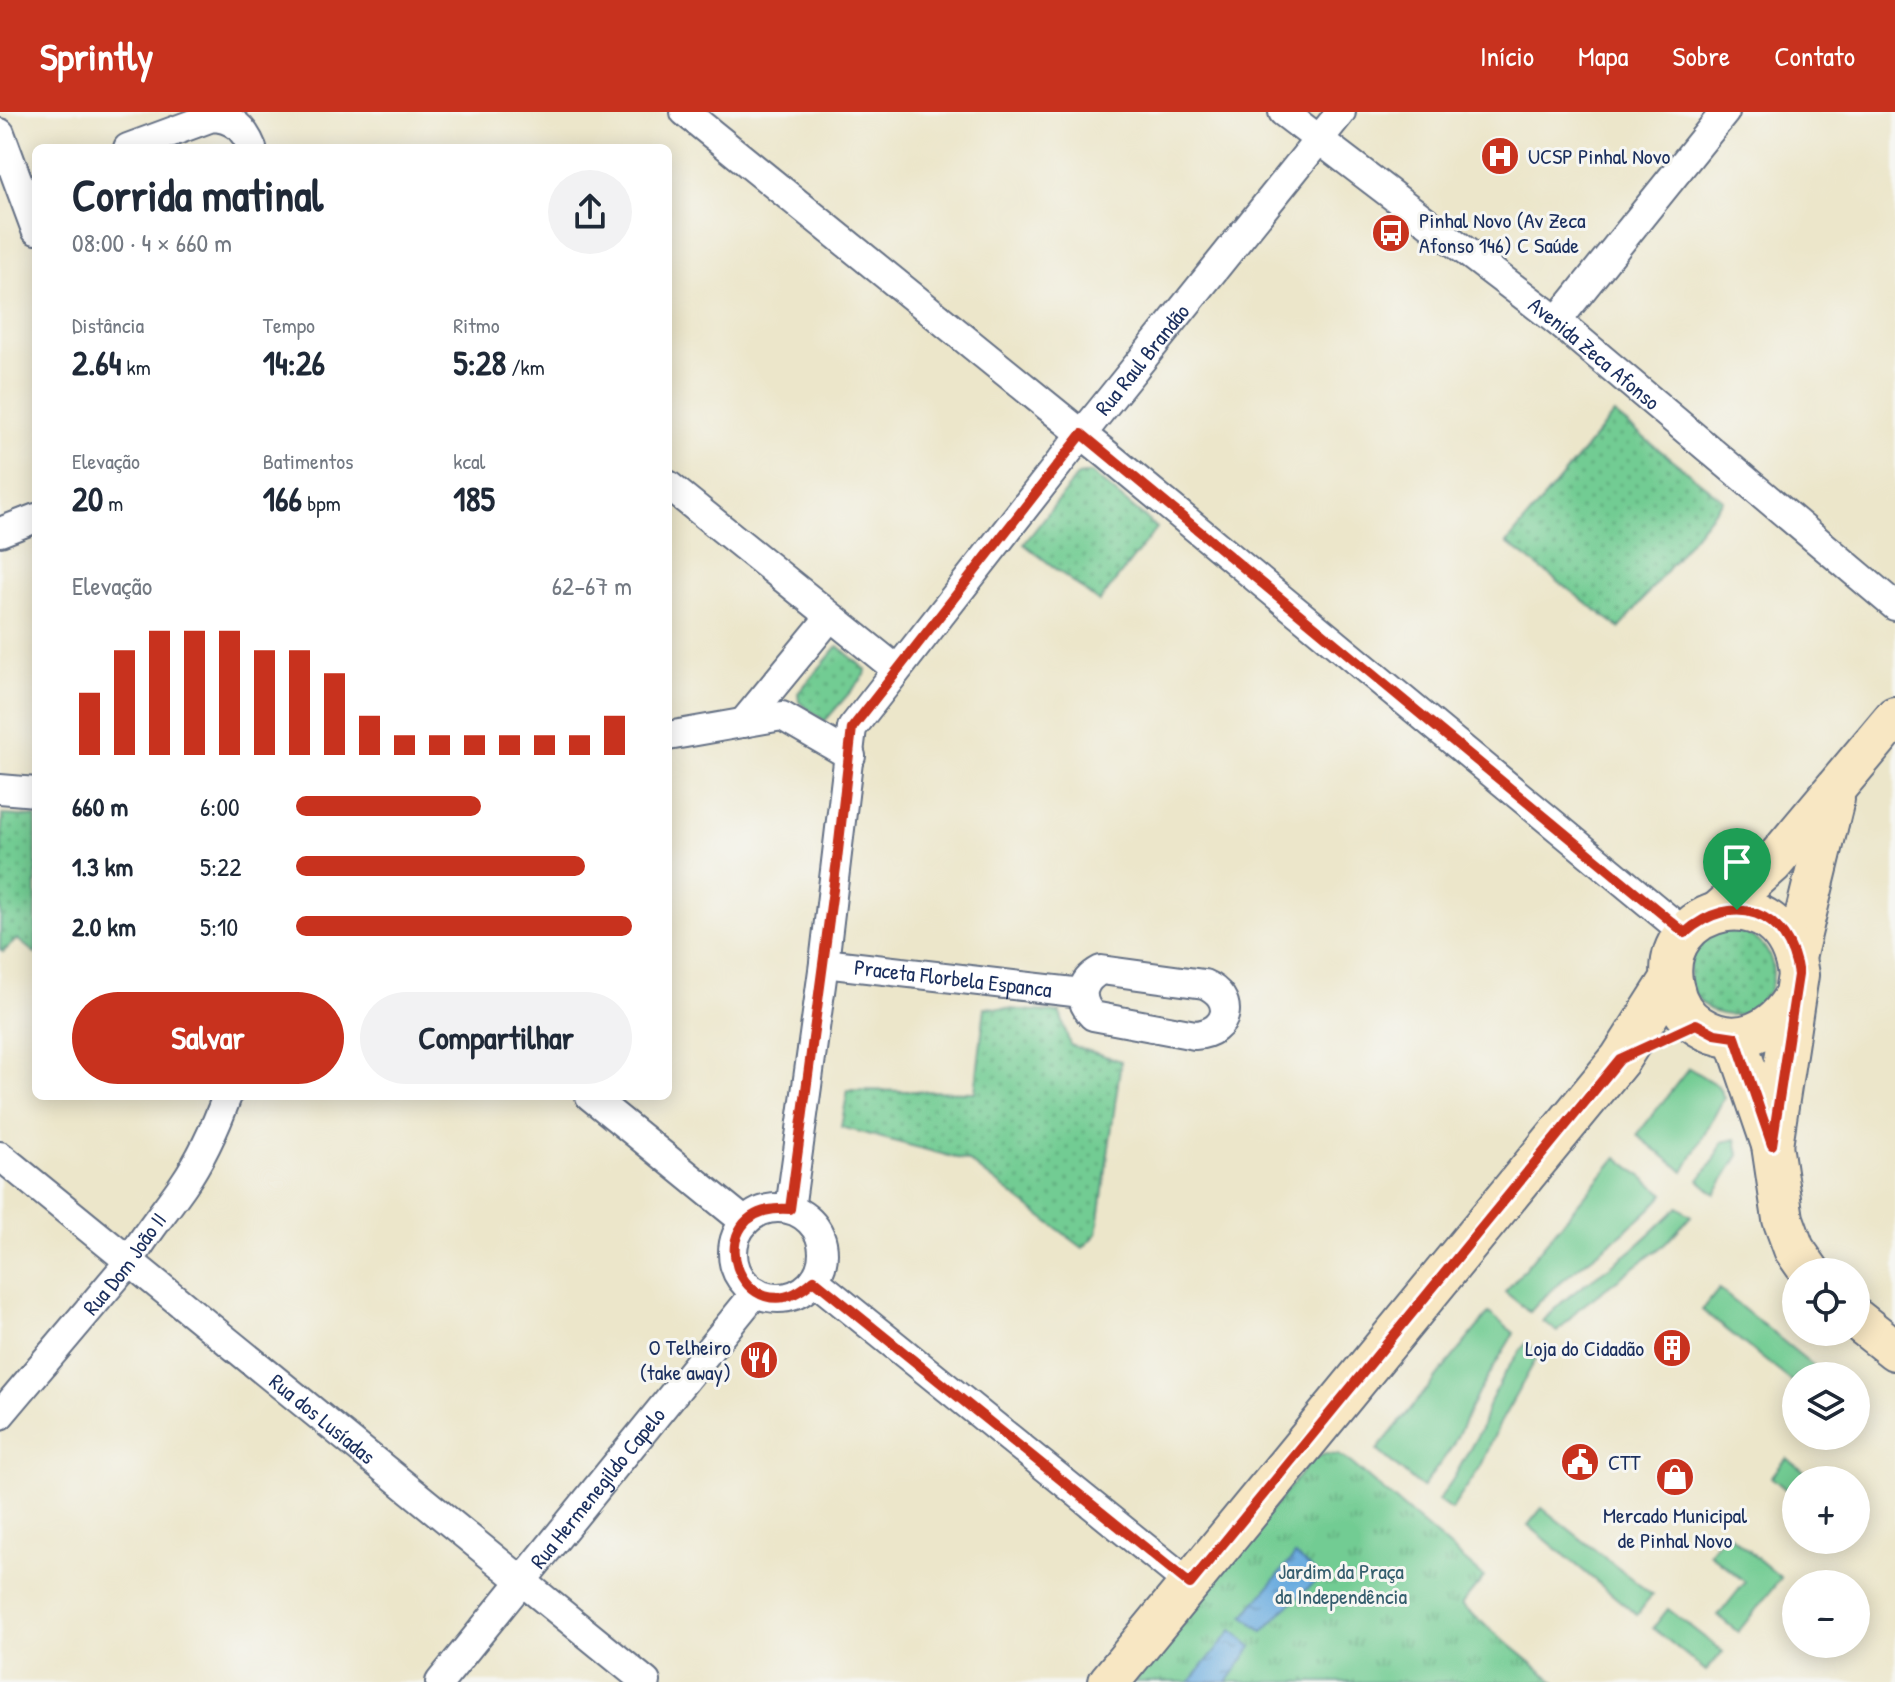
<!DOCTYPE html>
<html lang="pt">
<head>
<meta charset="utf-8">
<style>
  :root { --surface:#fff; --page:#f2f2f3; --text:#1f2937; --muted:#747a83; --accent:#c8321e }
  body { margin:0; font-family:"Patrick Hand",sans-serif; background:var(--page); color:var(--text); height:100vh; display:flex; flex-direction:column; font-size:30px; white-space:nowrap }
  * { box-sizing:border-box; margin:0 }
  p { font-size:26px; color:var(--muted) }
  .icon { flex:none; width:44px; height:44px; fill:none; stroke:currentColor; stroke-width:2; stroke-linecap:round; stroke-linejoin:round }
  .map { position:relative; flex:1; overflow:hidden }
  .sheet { position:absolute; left:32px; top:32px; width:640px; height:956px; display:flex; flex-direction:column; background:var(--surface); border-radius:12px; box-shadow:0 4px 20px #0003 }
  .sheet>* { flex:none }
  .tools { position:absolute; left:1782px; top:1146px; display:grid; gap:16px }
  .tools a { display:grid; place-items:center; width:88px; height:88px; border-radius:50%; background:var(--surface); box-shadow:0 4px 20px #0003; font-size:40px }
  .pin { position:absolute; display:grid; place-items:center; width:68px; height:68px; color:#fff; margin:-82px -34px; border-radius:50% 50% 50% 0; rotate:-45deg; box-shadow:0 0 8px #0007 }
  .pin .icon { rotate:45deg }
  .round { display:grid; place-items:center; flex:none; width:84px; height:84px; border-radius:42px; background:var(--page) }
  .overview { display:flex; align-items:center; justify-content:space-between; height:136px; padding:0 40px }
  h1 { font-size:44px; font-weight:700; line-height:60px }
  .metrics { display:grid; grid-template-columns:repeat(3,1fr); gap:12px; height:136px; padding:8px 40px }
  .metrics div { display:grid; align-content:center }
  .metrics b { font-size:34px; font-weight:700 }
  .metrics small { font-size:22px; font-weight:400 }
  .metrics p { font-size:22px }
  .chart { height:224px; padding:16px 40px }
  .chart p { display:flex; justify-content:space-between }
  .chart svg { width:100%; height:144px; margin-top:8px; stroke:var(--accent); stroke-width:6 }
  .action { display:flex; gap:16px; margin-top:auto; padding:16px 40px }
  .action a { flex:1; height:92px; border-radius:48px; background:var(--accent); color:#fff; font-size:32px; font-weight:700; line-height:92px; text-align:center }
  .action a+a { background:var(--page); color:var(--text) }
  ul { padding:0 40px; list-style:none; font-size:26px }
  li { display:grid; grid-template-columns:128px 96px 1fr; align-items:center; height:60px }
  li i { height:20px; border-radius:10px; background:var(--accent) }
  header { display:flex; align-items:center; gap:48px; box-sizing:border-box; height:112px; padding:0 40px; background:var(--accent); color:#fff }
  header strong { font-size:38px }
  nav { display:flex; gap:44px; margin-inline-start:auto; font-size:28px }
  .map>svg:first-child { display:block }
</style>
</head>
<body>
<header>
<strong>Sprintly</strong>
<nav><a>Início</a><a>Mapa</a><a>Sobre</a><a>Contato</a></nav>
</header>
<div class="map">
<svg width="1895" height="1570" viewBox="0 0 1895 1570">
  <defs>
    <pattern id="grass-dots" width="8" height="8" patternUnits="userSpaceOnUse" patternTransform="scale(2)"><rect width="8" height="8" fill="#72cc93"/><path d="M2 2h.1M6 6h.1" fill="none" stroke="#5da67b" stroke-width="1.8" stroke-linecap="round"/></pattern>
    <pattern id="park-tufts" width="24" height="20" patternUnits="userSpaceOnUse" patternTransform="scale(2)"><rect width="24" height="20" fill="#72cc93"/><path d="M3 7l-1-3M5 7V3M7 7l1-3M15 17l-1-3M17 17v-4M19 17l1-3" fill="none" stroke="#5da67b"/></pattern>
    <pattern id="water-ripples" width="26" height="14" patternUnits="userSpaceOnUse" patternTransform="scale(2)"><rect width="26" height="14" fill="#6aacdf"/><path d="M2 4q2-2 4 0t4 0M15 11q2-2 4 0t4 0" fill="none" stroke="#568cb8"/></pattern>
  </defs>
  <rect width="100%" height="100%" fill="#f6f6f2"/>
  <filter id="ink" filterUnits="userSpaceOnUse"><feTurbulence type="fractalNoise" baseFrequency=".0125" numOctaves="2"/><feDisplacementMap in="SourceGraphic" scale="16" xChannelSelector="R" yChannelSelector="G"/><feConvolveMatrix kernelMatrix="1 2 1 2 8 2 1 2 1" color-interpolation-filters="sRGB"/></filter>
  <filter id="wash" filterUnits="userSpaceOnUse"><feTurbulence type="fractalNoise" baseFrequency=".006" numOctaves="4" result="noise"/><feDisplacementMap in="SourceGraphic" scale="32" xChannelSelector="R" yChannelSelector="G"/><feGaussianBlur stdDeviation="1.8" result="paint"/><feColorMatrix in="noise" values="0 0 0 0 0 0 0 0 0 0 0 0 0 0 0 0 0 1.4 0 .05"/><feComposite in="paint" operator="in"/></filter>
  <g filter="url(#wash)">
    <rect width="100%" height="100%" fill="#ece6ca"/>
    <!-- grass -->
    <g fill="url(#grass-dots)" stroke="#467e78" stroke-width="2">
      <path d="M 1614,302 L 1723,388 L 1620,516 L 1507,431 Z"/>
      <path d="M 1091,361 L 1157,416 L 1099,490 L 1024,432 L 1078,363 Z"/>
      <path d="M 838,534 L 866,558 L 865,563 L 825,609 L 799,590 L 798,581 Z"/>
      <path d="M 2,703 L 36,705 L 36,842 L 17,827 L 3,840 L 0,837 Z"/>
      <circle cx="1731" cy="861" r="42"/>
      <path d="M 985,895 L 1060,901 L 1070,933 L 1121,949 L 1097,1122 L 1083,1136 L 968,1049 L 841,1015 L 848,978 L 975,980 Z"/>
    </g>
    <!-- park -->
    <path fill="url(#park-tufts)" stroke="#467e78" stroke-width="2" d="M 1326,1342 L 1338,1343 L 1350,1350 L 1484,1465 L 1461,1493 L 1555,1570 L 1134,1570 L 1313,1346 Z"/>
    <!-- garden -->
    <g fill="#72cc93" stroke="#467e78" stroke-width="2">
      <path d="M 1689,956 L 1718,974 L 1724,986 L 1684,1060 L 1637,1023 Z"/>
      <path d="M 1736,1027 L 1739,1043 L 1715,1082 L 1699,1068 L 1715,1047 L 1722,1030 Z"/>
      <path d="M 1617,1045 L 1664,1082 C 1624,1128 1570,1154 1530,1200 L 1505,1180 Z"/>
      <path d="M 1678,1095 L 1691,1104 L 1665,1132 L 1577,1198 L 1558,1220 L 1543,1209 C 1568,1181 1598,1164 1627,1142 C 1645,1128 1661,1111 1678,1095 Z"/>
      <path d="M 1719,1177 L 1826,1264 L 1796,1264 L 1796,1273 L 1702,1198 Z"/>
      <path d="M 1489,1201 L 1514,1221 L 1478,1281 L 1452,1335 L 1422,1376 L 1377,1338 Z"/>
      <path d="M 1526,1231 L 1539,1242 L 1500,1311 L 1481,1354 L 1451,1398 L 1438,1389 L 1453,1367 L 1481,1317 L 1488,1294 L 1504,1262 Z"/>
      <path d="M 1787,1346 L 1814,1368 L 1796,1368 L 1796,1386 L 1771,1365 Z"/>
      <path d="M 1542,1396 L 1652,1483 L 1637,1503 L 1528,1413 Z"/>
      <path d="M 1726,1420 L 1781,1466 L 1738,1520 L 1718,1504 L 1745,1470 L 1709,1441 Z"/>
      <path d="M 1668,1497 L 1723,1540 L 1706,1559 L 1653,1516 Z"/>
    </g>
    <!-- water -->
    <g fill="url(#water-ripples)" stroke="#426e9e" stroke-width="2">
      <path d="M 1295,1443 L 1321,1465 L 1283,1498 L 1263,1520 L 1244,1504 Z"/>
      <path d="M 1232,1518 L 1252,1535 L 1227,1570 L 1190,1570 Z"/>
    </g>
  </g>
  <g filter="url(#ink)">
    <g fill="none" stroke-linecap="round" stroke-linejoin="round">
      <!-- street casing -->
      <g stroke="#646f84" stroke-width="32">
        <g id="street">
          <path d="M 685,0 L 1104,340 L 1685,821"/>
          <path id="s1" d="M 1283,0 L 1557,209 L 1895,494"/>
          <path d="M 0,21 L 36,118"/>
          <path d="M 128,36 L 212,5 C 233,6 244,16 252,36"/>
          <path d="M 1557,209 L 1725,0"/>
          <path d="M 668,373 L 896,557"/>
          <path d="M 0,420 L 36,406"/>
          <path d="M 743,611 L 830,505"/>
          <path d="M 668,624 L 782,604 L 851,644"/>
          <path d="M 0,677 L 36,680"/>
          <path id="s2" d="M 824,851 L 1082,881"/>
          <path d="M 1101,858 L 1204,872 C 1236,885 1230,921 1195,923 L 1093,904 C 1077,887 1080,869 1101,858 Z"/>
          <path d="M 590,984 L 745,1110"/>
          <path id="s3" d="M 0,1044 L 646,1570"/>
          <circle cx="778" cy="1141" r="45"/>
          <path id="s4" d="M 790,1097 L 824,851 L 852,616 L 1082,322 L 1341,0"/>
          <path d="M 814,1168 L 1190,1472"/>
          <path id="s5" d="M 0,1303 L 129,1150 C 145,1122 165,1099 183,1073 C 201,1047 216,1014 227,984"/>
          <path id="s6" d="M 440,1570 L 756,1180"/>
        </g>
      </g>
      <!-- secondary casing -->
      <g stroke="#646f84" stroke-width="44">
        <g id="secondary">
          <path d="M 1718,800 L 1773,751 L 1895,605"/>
          <path d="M 1796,842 L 1834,687"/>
          <path d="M 1735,925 L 1772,1033 L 1783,1107 L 1794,1137 L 1810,1160"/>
          <path d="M 1772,1033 L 1798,863 C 1784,760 1655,793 1673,874 C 1676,890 1685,905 1699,914 C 1737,938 1775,919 1795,883"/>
          <path d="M 1856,1207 L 1895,1238"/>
          <path d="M 1109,1570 L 1620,947 L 1671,867"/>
        </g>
      </g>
      <!-- street -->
      <use href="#street" stroke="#fff" stroke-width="28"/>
      <!-- secondary -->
      <use href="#secondary" stroke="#f8e7c3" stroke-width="40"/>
    </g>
  </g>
  <g fill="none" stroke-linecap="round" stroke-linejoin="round" filter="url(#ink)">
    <!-- route casing -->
    <g stroke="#fff" stroke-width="16">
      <path id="route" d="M 1082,322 L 1685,821 C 1733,778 1790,799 1798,863 L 1772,1033 L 1735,925 L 1715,922 L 1696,912 L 1620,947 L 1190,1472 L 814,1168 C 741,1235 691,1090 790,1097 L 837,748 L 852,616 Z"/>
    </g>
    <!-- route -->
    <use href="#route" stroke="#c8321e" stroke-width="10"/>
  </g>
  <!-- icons -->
  <defs>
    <g id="hospital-disc" transform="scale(2)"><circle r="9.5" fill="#c8321e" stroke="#f6f6f2"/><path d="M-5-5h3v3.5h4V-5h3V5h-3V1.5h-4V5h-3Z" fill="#fff"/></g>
    <g id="bus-disc" transform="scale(2)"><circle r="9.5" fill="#c8321e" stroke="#f6f6f2"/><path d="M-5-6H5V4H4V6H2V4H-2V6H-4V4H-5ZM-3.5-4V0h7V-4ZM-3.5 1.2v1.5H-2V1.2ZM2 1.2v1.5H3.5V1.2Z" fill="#fff"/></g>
    <g id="building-disc" transform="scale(2)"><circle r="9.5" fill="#c8321e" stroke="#f6f6f2"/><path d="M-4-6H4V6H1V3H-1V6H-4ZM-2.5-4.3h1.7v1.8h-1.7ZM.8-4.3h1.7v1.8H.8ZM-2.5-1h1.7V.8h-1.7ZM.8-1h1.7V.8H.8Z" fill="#fff"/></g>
    <g id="restaurant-disc" transform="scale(2)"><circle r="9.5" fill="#c8321e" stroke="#f6f6f2"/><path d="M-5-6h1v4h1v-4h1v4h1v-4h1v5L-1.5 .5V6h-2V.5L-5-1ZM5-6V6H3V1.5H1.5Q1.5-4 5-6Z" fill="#fff"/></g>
    <g id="civic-disc" transform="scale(2)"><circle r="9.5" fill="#c8321e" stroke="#f6f6f2"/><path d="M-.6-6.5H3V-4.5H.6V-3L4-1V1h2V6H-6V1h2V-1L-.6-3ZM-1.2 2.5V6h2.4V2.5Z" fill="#fff"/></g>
    <g id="shop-disc" transform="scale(2)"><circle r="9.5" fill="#c8321e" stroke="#f6f6f2"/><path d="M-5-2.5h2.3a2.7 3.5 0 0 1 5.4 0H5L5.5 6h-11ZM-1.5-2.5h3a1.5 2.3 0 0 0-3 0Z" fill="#fff"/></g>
  </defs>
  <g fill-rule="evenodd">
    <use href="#hospital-disc" x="1500" y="44"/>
    <use href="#bus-disc" x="1391" y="121"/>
    <use href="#building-disc" x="1672" y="1236"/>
    <use href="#restaurant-disc" x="759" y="1248"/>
    <use href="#civic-disc" x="1580" y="1350"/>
    <use href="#shop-disc" x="1675" y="1365"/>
  </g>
  <g text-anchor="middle" stroke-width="6" stroke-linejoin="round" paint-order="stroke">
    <!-- poi labels -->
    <g font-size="22" fill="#1b2f5e" stroke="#f6f6f2" text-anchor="start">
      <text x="1528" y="52">UCSP Pinhal Novo</text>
      <text x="1419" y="116">Pinhal Novo (Av Zeca<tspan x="1419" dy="25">Afonso 146) C Saúde</tspan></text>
      <text x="731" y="1243" text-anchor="end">O Telheiro<tspan x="731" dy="25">(take away)</tspan></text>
      <text x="1644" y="1244" text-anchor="end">Loja do Cidadão</text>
      <text x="1608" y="1358">CTT</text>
      <text x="1675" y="1411" text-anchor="middle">Mercado Municipal<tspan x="1675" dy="25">de Pinhal Novo</tspan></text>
    </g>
    <!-- street labels -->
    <g font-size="22" fill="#1b2f5e" stroke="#f6f6f2">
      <text dy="8" stroke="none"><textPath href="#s1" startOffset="394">Avenida Zeca Afonso</textPath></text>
      <text dy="8" stroke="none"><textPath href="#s4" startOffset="954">Rua Raul Brandão</textPath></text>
      <text dy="8" stroke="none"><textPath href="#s2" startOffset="130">Praceta Florbela Espanca</textPath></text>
      <text dy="8" stroke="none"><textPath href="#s5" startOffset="196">Rua Dom João II</textPath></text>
      <text dy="8" stroke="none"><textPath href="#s3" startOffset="416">Rua dos Lusíadas</textPath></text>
      <text dy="8" stroke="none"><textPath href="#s6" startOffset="250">Rua Hermenegildo Capelo</textPath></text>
    </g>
    <!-- park labels -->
    <g font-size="22" fill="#355e6e" stroke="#f6f6f2">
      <text x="1341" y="1467">Jardim da Praça<tspan x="1341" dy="25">da Independência</tspan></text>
    </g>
  </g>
</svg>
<div class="tools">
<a><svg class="icon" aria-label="locate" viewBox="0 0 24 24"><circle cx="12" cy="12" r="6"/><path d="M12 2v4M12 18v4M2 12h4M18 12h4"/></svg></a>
<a><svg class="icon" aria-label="layers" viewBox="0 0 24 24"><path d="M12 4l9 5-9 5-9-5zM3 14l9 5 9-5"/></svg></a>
<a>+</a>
<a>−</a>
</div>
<div class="pin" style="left:1737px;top:798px;background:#1e9e55"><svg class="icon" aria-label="arrive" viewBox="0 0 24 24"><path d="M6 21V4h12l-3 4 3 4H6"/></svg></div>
<section class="sheet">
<div class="overview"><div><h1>Corrida matinal</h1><p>08:00 · 4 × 660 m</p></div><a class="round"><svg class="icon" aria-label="share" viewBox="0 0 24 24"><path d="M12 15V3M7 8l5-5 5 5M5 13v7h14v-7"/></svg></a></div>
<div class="metrics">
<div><p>Distância</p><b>2.64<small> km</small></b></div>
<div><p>Tempo</p><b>14:26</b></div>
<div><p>Ritmo</p><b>5:28<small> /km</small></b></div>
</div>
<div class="metrics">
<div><p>Elevação</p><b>20<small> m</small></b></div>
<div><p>Batimentos</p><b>166<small> bpm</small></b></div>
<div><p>kcal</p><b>185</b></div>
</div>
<div class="chart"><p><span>Elevação</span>62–67 m</p>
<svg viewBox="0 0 160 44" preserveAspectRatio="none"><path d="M5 44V25M15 44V12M25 44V6M35 44V6M45 44V6M55 44V12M65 44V12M75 44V19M85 44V32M95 44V38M105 44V38M115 44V38M125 44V38M135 44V38M145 44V38M155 44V32"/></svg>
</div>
<ul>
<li><b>660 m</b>6:00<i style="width:55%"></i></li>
<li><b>1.3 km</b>5:22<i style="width:86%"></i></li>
<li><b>2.0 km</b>5:10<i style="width:100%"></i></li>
</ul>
<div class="action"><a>Salvar</a><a>Compartilhar</a></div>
</section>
</div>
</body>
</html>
